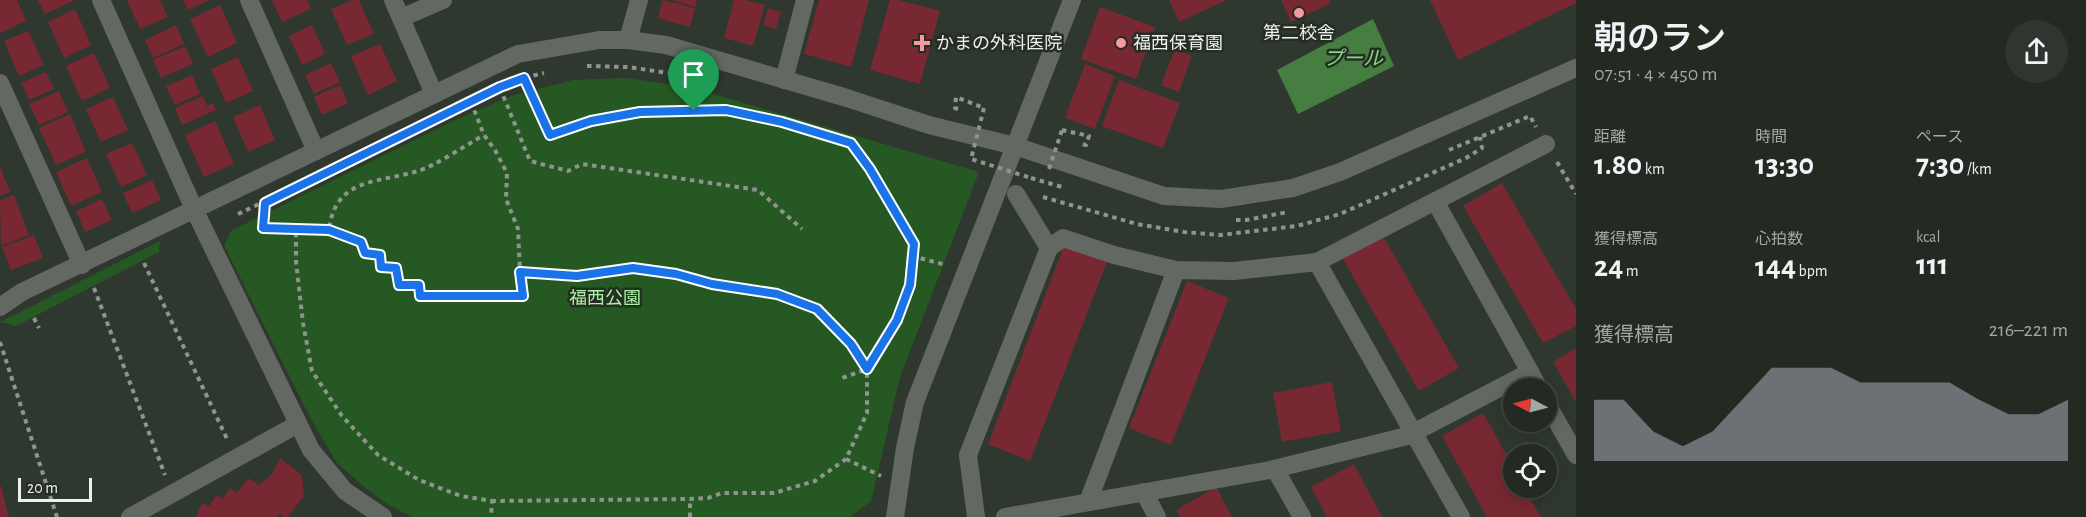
<!DOCTYPE html>
<html lang="ja">
<head>
<meta charset="utf-8">
<style>
  :root { --surface:#232a22; --page:#2f362f; --text:#f1f3f6; --muted:#a3a7a5; --line:#404640; --accent:#8c9099 }
  body { margin:0; font-family:"Alegreya Sans","Noto Sans JP",sans-serif; background:var(--page); color:var(--text); height:100vh; display:flex; flex-direction:column; font-size:22px; white-space:nowrap }
  * { box-sizing:border-box; margin:0 }
  p { font-size:20px; color:var(--muted) }
  .icon { flex:none; width:33px; height:33px; fill:none; stroke:currentColor; stroke-width:2; stroke-linecap:round; stroke-linejoin:round }
  .map { position:relative; flex:1; overflow:hidden }
  .panel { display:flex; flex-direction:column; background:var(--surface); width:510px }
  .panel>* { flex:none }
  .needle { width:39px; rotate:276deg }
  .controls { position:absolute; left:1503px; top:378px; display:grid; gap:12px }
  .controls a { display:grid; place-items:center; width:54px; height:54px; border-radius:50%; background:var(--surface); box-shadow:0 3px 15px #0003,0 0 0 2px var(--line); font-size:30px }
  .scale { position:absolute; left:18px; bottom:15px; width:74px; box-sizing:border-box; padding-left:6px; border:3px solid #edf2ec; border-top:0; font-size:16px; line-height:21px; white-space:nowrap; color:#edf2ec; -webkit-text-stroke:4px #252d24; paint-order:stroke }
  .pin { position:absolute; display:grid; place-items:center; width:51px; height:51px; color:#fff; margin:-62px -26px; border-radius:50% 50% 50% 0; rotate:-45deg; box-shadow:0 0 6px #0007 }
  .pin .icon { rotate:45deg }
  .round { display:grid; place-items:center; flex:none; width:63px; height:63px; border-radius:32px; background:var(--page) }
  .headline { display:flex; align-items:center; justify-content:space-between; height:102px; padding:0 18px }
  h1 { font-size:33px; font-weight:600; line-height:45px }
  .metrics { display:grid; grid-template-columns:repeat(3,1fr); gap:9px; height:102px; padding:6px 18px }
  .metrics div { display:grid; align-content:center }
  .metrics b { font-size:30px; font-weight:600 }
  .metrics small { font-size:16px; font-weight:400 }
  .metrics p { font-size:16px }
  .chart { height:168px; padding:12px 18px }
  .chart p { display:flex; justify-content:space-between }
  .chart svg { width:100%; height:108px; margin-top:6px; fill:var(--accent); opacity:.7 }
  main { display:flex; flex:1; min-height:0 }
  .map>svg:first-child { display:block }
</style>
</head>
<body>
<main>
<div class="map">
<svg width="1576" height="517" viewBox="0 0 1576 517">
  <rect width="100%" height="100%" fill="#2f382e"/>
  <!-- green -->
  <g fill="#265823">
    <path d="M 626,78 L 690,87 L 979,172 L 900,377 L 871,501 L 850,517 L 412,517 L 389,505 L 368,490 L 337,463 L 311,419 L 224,245 L 231,231 L 451,122 L 511,96 L 573,80 Z"/>
    <path d="M 160,241 L 159,252 L 16,326 L 0,322 Z"/>
  </g>
  <!-- water -->
  <path fill="#457e40" d="M 1373,19 L 1394,66 L 1298,114 L 1277,70 Z"/>
  <!-- building -->
  <g fill="#772832">
    <path d="M 0,0 L 17,0 L 26,21 L 0,33 Z"/>
    <path d="M 38,0 L 75,0 L 45,14 Z"/>
    <path d="M 127,0 L 160,0 L 168,17 L 140,29 Z"/>
    <path d="M 183,0 L 210,0 L 188,10 Z"/>
    <path d="M 272,0 L 307,0 L 311,9 L 282,22 Z"/>
    <path d="M 352,0 L 359,0 L 374,34 L 347,45 L 331,9 Z"/>
    <path d="M 662,0 L 695,8 L 690,27 L 658,18 Z"/>
    <path d="M 672,0 L 697,0 L 695,7 Z"/>
    <path d="M 734,0 L 746,0 L 765,5 L 753,46 L 724,38 Z"/>
    <path d="M 819,0 L 869,0 L 851,67 L 804,54 Z"/>
    <path d="M 890,0 L 899,0 L 940,11 L 920,84 L 870,70 Z"/>
    <path d="M 1169,0 L 1227,0 L 1179,22 Z"/>
    <path d="M 1281,0 L 1329,0 L 1330,4 L 1291,22 Z"/>
    <path d="M 1430,0 L 1576,0 L 1576,3 L 1458,60 Z"/>
    <path d="M 220,5 L 237,43 L 208,57 L 190,19 Z"/>
    <path d="M 1100,7 L 1155,27 L 1136,79 L 1081,59 Z"/>
    <path d="M 768,8 L 781,12 L 776,29 L 763,25 Z"/>
    <path d="M 75,9 L 91,45 L 64,58 L 48,22 Z"/>
    <path d="M 176,25 L 184,44 L 153,58 L 145,40 Z"/>
    <path d="M 312,25 L 325,54 L 302,65 L 289,36 Z"/>
    <path d="M 28,31 L 44,65 L 19,76 L 4,41 Z"/>
    <path d="M 380,44 L 397,81 L 368,95 L 351,56 Z"/>
    <path d="M 185,46 L 193,64 L 161,78 L 153,60 Z"/>
    <path d="M 1175,49 L 1192,56 L 1179,92 L 1161,85 Z"/>
    <path d="M 94,53 L 110,88 L 82,101 L 66,66 Z"/>
    <path d="M 238,57 L 253,91 L 226,103 L 211,69 Z"/>
    <path d="M 331,63 L 340,82 L 314,94 L 305,75 Z"/>
    <path d="M 1085,64 L 1115,76 L 1095,129 L 1065,118 Z"/>
    <path d="M 46,72 L 54,89 L 29,100 L 21,83 Z"/>
    <path d="M 192,75 L 200,94 L 175,105 L 166,86 Z"/>
    <path d="M 1119,80 L 1180,103 L 1163,148 L 1102,126 Z"/>
    <path d="M 340,85 L 348,103 L 322,115 L 314,97 Z"/>
    <path d="M 59,91 L 68,112 L 39,125 L 29,104 Z"/>
    <path d="M 203,96 L 207,106 L 213,103 L 216,110 L 182,125 L 175,108 Z"/>
    <path d="M 113,97 L 128,130 L 101,142 L 86,109 Z"/>
    <path d="M 260,105 L 275,140 L 248,152 L 233,117 Z"/>
    <path d="M 70,114 L 86,152 L 56,165 L 39,128 Z"/>
    <path d="M 215,121 L 234,164 L 204,177 L 185,135 Z"/>
    <path d="M 132,143 L 147,175 L 121,187 L 106,154 Z"/>
    <path d="M 87,158 L 102,192 L 71,206 L 56,172 Z"/>
    <path d="M 0,167 L 10,192 L 0,196 Z"/>
    <path d="M 152,180 L 161,200 L 132,213 L 123,193 Z"/>
    <path d="M 1502,183 L 1576,309 L 1576,326 L 1543,343 L 1463,206 Z"/>
    <path d="M 14,195 L 29,235 L 1,246 L 0,200 Z"/>
    <path d="M 102,199 L 112,220 L 85,232 L 76,211 Z"/>
    <path d="M 1380,231 L 1459,368 L 1419,391 L 1340,254 Z"/>
    <path d="M 34,235 L 43,258 L 11,270 L 2,247 Z"/>
    <path d="M 1064,246 L 1107,262 L 1030,461 L 988,444 Z"/>
    <path d="M 1187,281 L 1229,298 L 1171,445 L 1129,428 Z"/>
    <path d="M 1576,348 L 1576,402 L 1553,362 Z"/>
    <path d="M 1332,382 L 1341,431 L 1282,442 L 1273,393 Z"/>
    <path d="M 1483,413 L 1514,468 L 1514,488 L 1524,488 L 1541,517 L 1487,517 L 1442,436 Z"/>
    <path d="M 280,458 L 302,475 L 304,496 L 288,517 L 284,517 L 280,513 L 277,517 L 196,517 L 202,503 L 209,506 L 217,495 L 222,499 L 230,488 L 237,493 L 248,478 L 259,485 L 272,474 Z"/>
    <path d="M 1354,464 L 1382,517 L 1327,517 L 1311,487 Z"/>
    <path d="M 0,486 L 1,486 L 9,517 L 0,517 Z"/>
    <path d="M 1216,487 L 1232,517 L 1180,517 L 1176,510 Z"/>
  </g>
  <g fill="none" stroke-linecap="round" stroke-linejoin="round">
    <!-- path -->
    <g stroke="#8e958d" stroke-width="4" stroke-dasharray="4.5 4.5" stroke-linecap="butt">
      <path d="M 587,66 L 628,67 L 689,76"/>
      <path d="M 524,78 L 550,135 L 591,121 L 640,112 L 726,110 L 782,122 L 851,143 L 870,169 L 914,244 L 910,285 L 897,320 L 867,369 L 842,378"/>
      <path d="M 516,80 L 544,73"/>
      <path d="M 500,88 L 530,161 L 568,171 L 582,164 L 758,190 L 802,229"/>
      <path d="M 471,102 L 484,135 L 495,150 L 507,173 L 506,199 L 518,229 L 520,272 L 577,276 L 633,268 L 676,274 L 712,283 L 777,294 L 817,309 L 851,344 L 867,369 L 867,413 L 846,459 L 815,481 L 774,493 L 722,493 L 708,498 L 690,499 L 492,501"/>
      <path d="M 958,109 L 955,108 L 956,97 L 984,108"/>
      <path d="M 694,111 L 701,78"/>
      <path d="M 1062,130 L 1089,136 L 1086,145 L 1082,144"/>
      <path d="M 1449,150 L 1530,116 L 1536,127"/>
      <path d="M 1557,162 L 1576,194"/>
      <path d="M 1031,178 L 1062,187"/>
      <path d="M 1043,197 L 1137,224 L 1184,232 L 1220,235 L 1297,226 L 1340,214 L 1466,158 L 1482,148 L 1480,137"/>
      <path d="M 265,203 L 263,228 L 296,228 L 296,262 L 303,323 L 312,371 L 342,416 L 378,455 L 419,480 L 461,496 L 492,501 L 491,517"/>
      <path d="M 238,214 L 367,153"/>
      <path d="M 1236,220 L 1246,220 L 1288,212"/>
      <path d="M 296,228 L 329,230 C 335,177 379,183 418,171 C 435,166 466,145 484,135"/>
      <path d="M 329,230 L 361,242 L 365,253 L 380,255 L 381,267 L 396,268 L 399,285 L 419,285 L 420,296 L 523,296 L 520,272"/>
      <path d="M 912,256 L 946,265"/>
      <path d="M 144,263 L 228,441"/>
      <path d="M 94,288 L 165,475"/>
      <path d="M 34,318 L 39,328"/>
      <path d="M 0,342 L 57,517"/>
      <path d="M 846,459 L 881,476"/>
      <path d="M 690,517 L 690,499"/>
    </g>
    <!-- minor -->
    <g stroke="#636863" stroke-width="18">
      <path d="M 101,0 L 194,209 L 311,450 L 345,491 L 383,517"/>
      <path d="M 249,0 L 316,151"/>
      <path d="M 393,0 L 434,94"/>
      <path d="M 401,18 L 443,0"/>
      <path d="M 628,40 L 639,0"/>
      <path d="M 784,80 L 805,0"/>
      <path d="M 0,83 L 82,265"/>
      <path d="M 1016,194 L 1049,248"/>
      <path d="M 1435,201 L 1539,388"/>
      <path d="M 1317,262 L 1461,517"/>
      <path d="M 0,307 L 22,292 L 518,54 L 599,40 L 628,40 L 666,45 L 847,98 L 929,125 L 1015,146 L 1164,196 L 1221,199 L 1293,188 L 1340,172 L 1576,68"/>
      <path d="M 1546,402 L 1576,455"/>
      <path d="M 1275,469 L 1302,517"/>
      <path d="M 1144,492 L 1157,517"/>
      <path d="M 1088,502 L 1176,270"/>
      <path d="M 130,517 L 298,424"/>
      <path d="M 895,517 L 905,448 L 915,402 L 1072,0"/>
      <path d="M 976,517 L 968,455 L 1049,248 L 1063,238 L 1114,255 L 1176,270 L 1234,271 L 1317,262 L 1546,144"/>
      <path d="M 1005,517 L 1270,470 L 1407,436 L 1530,372"/>
    </g>
    <!-- path-bridge -->
    <g stroke="#8e958d" stroke-width="4" stroke-dasharray="4.5 4.5" stroke-linecap="butt">
      <path d="M 984,108 L 971,159 L 1031,178"/>
      <path d="M 1049,169 L 1062,130"/>
    </g>
  </g>
  <g fill="none" stroke-linecap="round" stroke-linejoin="round">
    <!-- route casing -->
    <g stroke="#fff" stroke-width="12">
      <path id="route" d="M 524,78 L 550,135 L 591,121 L 640,112 L 726,110 L 782,122 L 851,143 L 870,169 L 914,244 L 910,285 L 897,320 L 867,369 L 851,344 L 817,309 L 777,294 L 712,284 L 676,274 L 633,268 L 577,276 L 520,272 L 523,296 L 420,296 L 419,285 L 399,285 L 396,268 L 381,267 L 380,255 L 365,253 L 361,242 L 329,230 L 263,228 L 265,203 L 500,87 Z"/>
    </g>
    <!-- route -->
    <use href="#route" stroke="#1a73e8" stroke-width="8"/>
  </g>
  <!-- markers -->
  <g fill="#f49b9f" stroke="#252d24" stroke-width="2">
    <circle cx="1299" cy="13" r="6"/>
    <path d="M919 34h6v6h6v6h-6v6h-6v-6h-6v-6h6z"/>
    <circle cx="1121" cy="43" r="6"/>
  </g>
  <g text-anchor="middle" stroke-width="5" stroke-linejoin="round" paint-order="stroke">
    <!-- poi labels -->
    <g font-size="18" fill="#edf2ec" stroke="#252d24" text-anchor="start">
      <text x="1299" y="39" text-anchor="middle">第二校舎</text>
      <text x="936" y="49">かまの外科医院</text>
      <text x="1133" y="49">福西保育園</text>
    </g>
    <!-- park labels -->
    <g font-size="18" fill="#a5f59e" stroke="#252d24">
      <text x="605" y="304">福西公園</text>
    </g>
    <!-- water labels -->
    <g font-size="20" font-style="italic" fill="#87d580" stroke="#252d24">
      <text x="1353" y="65">プール</text>
    </g>
  </g>
</svg>
<div class="controls">
<a><svg class="needle" viewBox="-14 -14 28 28"><path d="M0-13l5 13h-10z" fill="#e53935"/><path d="M0 13l5-13h-10z" fill="#a3a7a5"/></svg></a>
<a><svg class="icon" aria-label="locate" viewBox="0 0 24 24"><circle cx="12" cy="12" r="6"/><path d="M12 2v4M12 18v4M2 12h4M18 12h4"/></svg></a>
</div>
<div class="scale">20 m</div>
<div class="pin" style="left:694px;top:111px;background:#1e9e55"><svg class="icon" aria-label="arrive" viewBox="0 0 24 24"><path d="M6 21V4h12l-3 4 3 4H6"/></svg></div>
</div>
<section class="panel">
<div class="headline"><div><h1>朝のラン</h1><p>07:51 · 4 × 450 m</p></div><a class="round"><svg class="icon" aria-label="share" viewBox="0 0 24 24"><path d="M12 15V3M7 8l5-5 5 5M5 13v7h14v-7"/></svg></a></div>
<div class="metrics">
<div><p>距離</p><b>1.80<small> km</small></b></div>
<div><p>時間</p><b>13:30</b></div>
<div><p>ペース</p><b>7:30<small> /km</small></b></div>
</div>
<div class="metrics">
<div><p>獲得標高</p><b>24<small> m</small></b></div>
<div><p>心拍数</p><b>144<small> bpm</small></b></div>
<div><p>kcal</p><b>111</b></div>
</div>
<div class="chart"><p><span>獲得標高</span>216–221 m</p>
<svg viewBox="0 0 160 44" preserveAspectRatio="none"><path d="M0 44V19L10 19L20 32L30 38L40 32L50 19L60 6L70 6L80 6L90 12L100 12L110 12L120 12L130 19L140 25L150 25L160 19V44z"/></svg>
</div>
</section>
</main>
</body>
</html>
